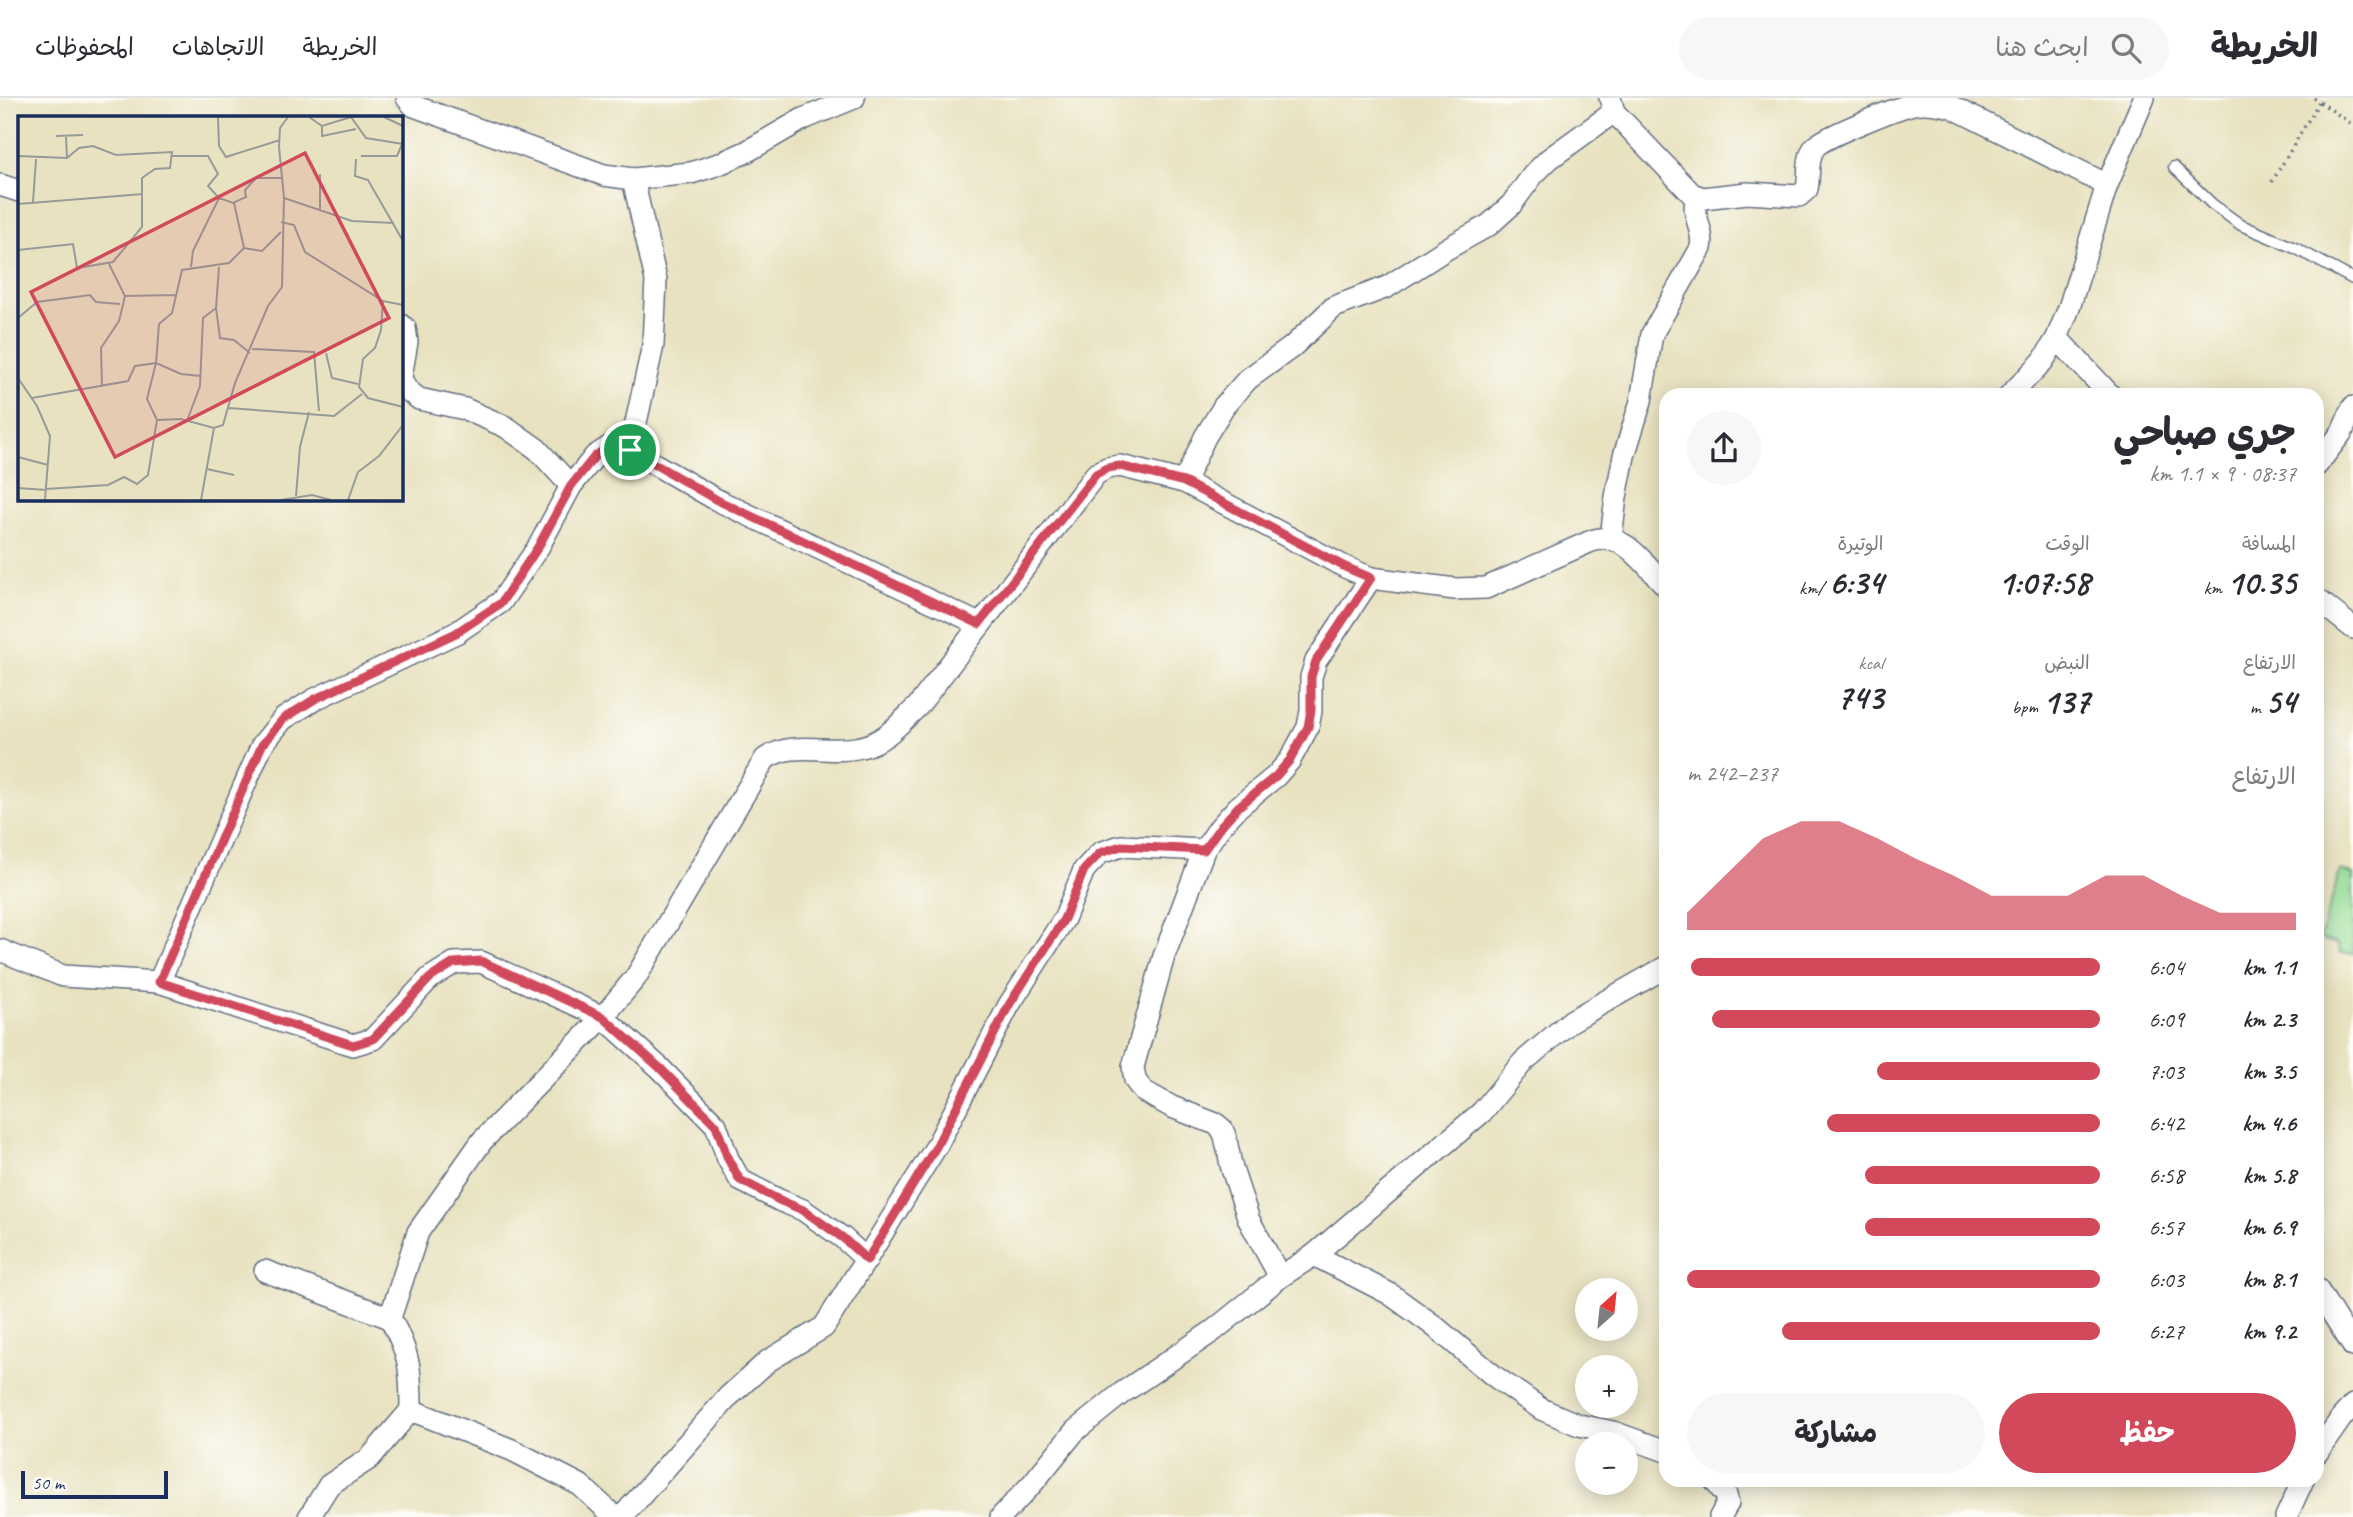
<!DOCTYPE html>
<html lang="ar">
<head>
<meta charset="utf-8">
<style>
  :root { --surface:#fff; --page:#f7f7f7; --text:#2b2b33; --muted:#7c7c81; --line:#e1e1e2; --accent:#d1495b }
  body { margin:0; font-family:Caveat,"Playpen Sans Arabic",sans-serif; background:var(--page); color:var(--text); direction:rtl; height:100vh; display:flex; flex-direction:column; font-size:26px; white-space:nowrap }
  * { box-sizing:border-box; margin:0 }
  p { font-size:23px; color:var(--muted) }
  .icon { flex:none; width:38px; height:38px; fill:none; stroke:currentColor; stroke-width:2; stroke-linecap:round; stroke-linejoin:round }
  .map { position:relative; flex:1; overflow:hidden; direction:ltr }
  .drawer { position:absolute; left:1659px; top:290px; width:665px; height:1099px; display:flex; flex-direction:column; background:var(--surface); border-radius:21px; box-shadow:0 4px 18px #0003; direction:rtl }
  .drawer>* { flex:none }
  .needle { width:46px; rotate:27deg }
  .buttons { position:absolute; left:1575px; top:1180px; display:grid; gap:14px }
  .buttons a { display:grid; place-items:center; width:63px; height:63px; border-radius:50%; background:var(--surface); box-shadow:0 4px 18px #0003; font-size:35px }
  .scale { position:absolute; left:21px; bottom:18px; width:147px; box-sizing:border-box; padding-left:7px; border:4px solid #1b2f5e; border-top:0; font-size:19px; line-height:24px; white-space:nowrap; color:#1b2f5e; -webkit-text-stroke:5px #fdfcf7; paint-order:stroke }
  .pin { position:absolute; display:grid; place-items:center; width:60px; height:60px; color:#fff; margin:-30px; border:4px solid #fff; border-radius:50%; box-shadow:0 2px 7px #0007 }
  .round { display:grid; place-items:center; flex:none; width:74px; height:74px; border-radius:37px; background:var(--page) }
  .summary { display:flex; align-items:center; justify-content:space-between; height:119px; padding:0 28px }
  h1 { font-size:38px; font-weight:700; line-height:52px }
  .metrics { display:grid; grid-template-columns:repeat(3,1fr); gap:10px; height:119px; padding:7px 28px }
  .metrics div { display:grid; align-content:center }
  .metrics b { font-size:35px; font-weight:700 }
  .metrics small { font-size:19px; font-weight:400 }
  .metrics p { font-size:19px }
  .chart { height:196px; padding:14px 28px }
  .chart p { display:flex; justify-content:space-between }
  .chart svg { width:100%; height:126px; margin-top:7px; fill:var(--accent); opacity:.7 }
  .cta { display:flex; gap:14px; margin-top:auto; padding:14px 28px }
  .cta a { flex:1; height:80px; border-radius:42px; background:var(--accent); color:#fff; font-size:28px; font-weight:700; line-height:80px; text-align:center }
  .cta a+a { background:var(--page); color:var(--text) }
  ul { padding:0 28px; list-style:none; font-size:23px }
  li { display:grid; grid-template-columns:112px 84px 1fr; align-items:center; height:52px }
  li i { height:18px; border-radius:9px; background:var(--accent) }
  header { display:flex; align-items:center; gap:42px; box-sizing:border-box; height:98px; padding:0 35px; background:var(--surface); border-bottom:2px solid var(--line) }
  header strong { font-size:33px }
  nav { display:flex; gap:38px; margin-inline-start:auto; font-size:24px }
  .search { width:490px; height:63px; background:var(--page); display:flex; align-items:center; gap:18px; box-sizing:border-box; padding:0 24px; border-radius:38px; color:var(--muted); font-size:26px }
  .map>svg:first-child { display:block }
</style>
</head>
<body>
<header>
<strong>الخريطة</strong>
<div class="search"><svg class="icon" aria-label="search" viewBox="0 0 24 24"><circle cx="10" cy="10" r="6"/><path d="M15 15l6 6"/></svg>ابحث هنا</div>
<nav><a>الخريطة</a><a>الاتجاهات</a><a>المحفوظات</a></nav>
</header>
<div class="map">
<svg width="2353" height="1419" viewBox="0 0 2353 1419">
  <rect width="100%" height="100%" fill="#fdfcf7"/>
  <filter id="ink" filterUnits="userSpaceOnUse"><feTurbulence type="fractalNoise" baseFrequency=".0143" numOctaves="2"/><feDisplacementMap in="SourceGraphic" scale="14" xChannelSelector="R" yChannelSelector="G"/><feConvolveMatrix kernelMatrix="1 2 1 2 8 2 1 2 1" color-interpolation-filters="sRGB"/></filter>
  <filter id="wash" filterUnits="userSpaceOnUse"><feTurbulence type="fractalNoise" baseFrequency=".00686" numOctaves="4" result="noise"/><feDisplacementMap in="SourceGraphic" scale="28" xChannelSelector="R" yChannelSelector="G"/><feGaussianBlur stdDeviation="1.57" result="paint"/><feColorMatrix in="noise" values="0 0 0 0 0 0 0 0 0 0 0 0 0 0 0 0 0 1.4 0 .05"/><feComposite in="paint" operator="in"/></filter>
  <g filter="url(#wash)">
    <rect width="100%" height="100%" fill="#e8e2c0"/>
    <!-- garden -->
    <path fill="#95db94" stroke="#588579" stroke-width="2" d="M 2340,773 L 2353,776 L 2353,856 L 2341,855 L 2337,846 L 2320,840 Z"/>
  </g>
  <g filter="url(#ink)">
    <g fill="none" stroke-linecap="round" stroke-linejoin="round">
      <!-- lane casing -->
      <g stroke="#636e80" stroke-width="13">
        <path id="lane" d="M 2174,69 L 2212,106 L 2241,127 L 2297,151 L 2353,181"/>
      </g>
      <!-- street casing -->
      <g stroke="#636e80" stroke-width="24">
        <g id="street">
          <path d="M 407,0 L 414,8 L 604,77 L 633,81 L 691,75 L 719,66 L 746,54 L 803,21 L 854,0"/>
          <path d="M 1610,0 L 1614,14 L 1692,96 L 1703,100 L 1747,95 L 1799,98 L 1807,91 C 1810,77 1806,60 1815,49 C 1823,39 1899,9 1914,6 C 1927,3 1940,6 1952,9 L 2107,87"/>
          <path d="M 0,87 L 19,93"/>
          <path d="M 401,227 L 405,230 L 407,244 L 401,279"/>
          <path d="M 2057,240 L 2111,298"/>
          <path d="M 401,280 L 406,291 L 419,301 L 465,311 L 506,329 L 537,351 L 571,388"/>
          <path d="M 2009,298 L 2043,263 L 2057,240 L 2069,210 L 2107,87 L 2144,0"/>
          <path d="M 630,352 L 653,247 L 656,182 L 633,81"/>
          <path d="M 2317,367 L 2342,334 L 2353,309"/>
          <path d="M 1184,384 L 1205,339 L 1224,308 L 1248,281 L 1292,249 L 1334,209 L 1387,189 L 1448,150 L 1489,127 L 1511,107 L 1533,77 L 1549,61 L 1614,14"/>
          <path d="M 1611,440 L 1616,399 L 1624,358 L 1641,303 L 1652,236 L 1701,150 C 1705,131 1690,117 1697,98"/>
          <path d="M 2317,501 L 2353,530"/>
          <path d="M 0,852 L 63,878 L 159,884 L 353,947 L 373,941 L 430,880 L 454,865 L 481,864 L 603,919 L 636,879 L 765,661 C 793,641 830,657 861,649 C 885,644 901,624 918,608 L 1096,376 L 1107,370 L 1120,368 L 1184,384 L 1345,469 L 1371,480 L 1455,491 L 1486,490 L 1589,444 C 1623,430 1644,466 1666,488"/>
          <path d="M 159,884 L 262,647 L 283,621 L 315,601 L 456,535 L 501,504 L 539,448 L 571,388 L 595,358 L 612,347 L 630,352 L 717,402 L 979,526"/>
          <path d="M 1314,1157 L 1390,1196 L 1433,1227 L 1494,1278 L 1541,1311 L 1579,1327 L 1613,1334 L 1666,1353"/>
          <path d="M 265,1173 L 390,1220"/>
          <path d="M 1280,1179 L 1249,1122 L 1232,1071 L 1225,1038 L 1222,1031 L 1216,1026 L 1172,1009 L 1143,993 L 1135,982 L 1133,969 L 1164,858 L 1204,752 L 1220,729 L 1238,709 L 1276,678 L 1290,662 L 1308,629 L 1311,613 L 1311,579 L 1316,563 L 1371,480"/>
          <path d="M 2317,1191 L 2353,1248"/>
          <path d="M 411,1312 C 411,1271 410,1257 390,1220 L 418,1134 L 482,1043 L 603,919 L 660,970 L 716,1027 L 728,1061 L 740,1082 L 779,1102 L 803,1112 L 843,1140 L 867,1162"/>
          <path d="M 2317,1355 L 2342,1319 L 2353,1307"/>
          <path d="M 1714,1382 L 1726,1397 L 1728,1405 L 1720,1419"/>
          <path d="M 309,1419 L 329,1387 L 369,1361 L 411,1312 L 512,1352 L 580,1387 L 615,1419"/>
          <path d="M 622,1419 L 729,1298 L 768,1263 L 824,1229 L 936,1049 L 1009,907 L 1064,821 L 1084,772 L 1100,755 L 1121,748 L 1204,752"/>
          <path d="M 1001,1419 L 1032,1386 L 1075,1333 L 1122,1295 L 1213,1233 L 1280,1179 L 1314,1157 L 1482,1014 L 1523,964 L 1571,923 L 1666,869"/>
          <path d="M 2286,1419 L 2303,1382"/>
        </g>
      </g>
      <!-- path -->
      <g stroke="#636e80" stroke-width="3.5" stroke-dasharray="2 5" stroke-linecap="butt">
        <path d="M 2314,0 L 2353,27"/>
        <path d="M 2272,84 L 2319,4"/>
      </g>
      <!-- lane -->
      <use href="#lane" stroke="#fff" stroke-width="10"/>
      <!-- street -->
      <use href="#street" stroke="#fff" stroke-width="21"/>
    </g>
  </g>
  <g fill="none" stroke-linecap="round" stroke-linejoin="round" filter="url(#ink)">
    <!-- route casing -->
    <g stroke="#fff" stroke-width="14">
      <path id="route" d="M 612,347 L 630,352 L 717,402 L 979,526 L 1096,376 L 1107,370 L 1120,368 L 1184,384 L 1345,469 L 1371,480 L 1316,563 L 1311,579 L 1311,612 L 1308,629 L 1290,662 L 1276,678 L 1238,709 L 1220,729 L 1204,752 L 1121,748 L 1100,755 L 1084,772 L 1064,821 L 1009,907 L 936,1049 L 867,1162 L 843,1140 L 803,1112 L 779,1102 L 740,1082 L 728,1061 L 716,1027 L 660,970 L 603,919 L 481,863 L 454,865 L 430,880 L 373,941 L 353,947 L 159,884 L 262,647 L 283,621 L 315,601 L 456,535 L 501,505 L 538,449 L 571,388 L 595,358 Z"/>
    </g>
    <!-- route -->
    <use href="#route" stroke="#d1495b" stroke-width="9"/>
  </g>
  <!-- overview -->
  <g transform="translate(18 18)">
    <rect width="385" height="385" fill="#e8e2c0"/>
    <path fill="none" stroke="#969a99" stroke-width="2" d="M 200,1 L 201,30 L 208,41 L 262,24M 291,1 L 304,10 L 333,1M 333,1 L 348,22 L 385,28M 366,1 L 385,10M 304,10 L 304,20 L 338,13M 38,20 L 65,19M 48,21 L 49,42M 0,40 L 49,42 L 61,32 L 75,30 L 98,39 L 154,36 L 152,52 L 137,53 L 124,62 L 124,111 L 95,146 L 59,152 L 55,128 L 0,134M 154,40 L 190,40 L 200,58 L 190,70 L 201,82 L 215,87 L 228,81 L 227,74 L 238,62 L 263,62M 343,40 L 379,40 L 385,26M 338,43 L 337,60 L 350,64 L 385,125M 266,82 L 334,105 L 376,107M 15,86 L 18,43M 216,87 L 226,132M 0,88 L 125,78M 302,94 L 302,58M 263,106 L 276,109 L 287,136 L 365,185 L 385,189M 173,151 L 175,135 L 201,82M 201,151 L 198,192 L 202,222 L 216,224 L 232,237M 107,180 L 158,179M 365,185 L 363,214 L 357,232 L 345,243 L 341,271 L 350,282 L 385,291M 0,202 L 19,186 L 72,179 L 78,186 L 102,188M 234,233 L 296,236 L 301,295M 308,237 L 314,262 L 340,268M 0,262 L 19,290 L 32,320 L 27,384M 84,270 L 83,232 L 101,205 L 107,180 L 91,148M 14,282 L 110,265 L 117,250 L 138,247 L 141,208 L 154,197 L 164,154 L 211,147 L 226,132 L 244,135 L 263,116M 210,292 L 316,300 L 344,278M 139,304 L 129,283 L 138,247 L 163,258 L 183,260M 169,305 L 182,270 L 185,202 L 198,192M 0,341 L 30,349M 189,353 L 216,359M 0,372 L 28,374M 28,373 L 90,369 L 106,361 L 119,368 L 130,359 L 139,304 L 163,303 L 196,312 L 205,309 L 217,267 L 250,190 L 264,171 L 266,82 L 261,31 L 262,12 L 270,1M 278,380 L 282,331 L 291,296M 183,384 L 196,312M 263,384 L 294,379 L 313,384M 330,384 L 340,356 L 361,340 L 385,309"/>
    <path fill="#d1495b" fill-opacity="0.15" stroke="#d1495b" stroke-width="3.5" d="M 287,37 L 371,202 L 97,341 L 13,176 Z"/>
    <rect width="385" height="385" fill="none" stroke="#1b2f5e" stroke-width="3.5"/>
  </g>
</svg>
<div class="buttons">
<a><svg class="needle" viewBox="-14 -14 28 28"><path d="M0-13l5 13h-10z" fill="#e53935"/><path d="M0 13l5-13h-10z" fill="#7c7c81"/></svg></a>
<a>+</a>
<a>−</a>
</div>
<div class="scale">50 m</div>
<div class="pin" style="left:630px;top:352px;background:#1e9e55"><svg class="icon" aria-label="arrive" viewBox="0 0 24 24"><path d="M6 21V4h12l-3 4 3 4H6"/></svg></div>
<section class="drawer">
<div class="summary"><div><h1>جري صباحي</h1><p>08:37 · 9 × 1.1 km</p></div><a class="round"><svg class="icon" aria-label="share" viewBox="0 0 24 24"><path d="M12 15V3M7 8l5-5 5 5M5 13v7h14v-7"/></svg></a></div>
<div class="metrics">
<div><p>المسافة</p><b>10.35<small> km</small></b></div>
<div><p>الوقت</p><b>1:07:58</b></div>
<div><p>الوتيرة</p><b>6:34<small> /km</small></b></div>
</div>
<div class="metrics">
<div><p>الارتفاع</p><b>54<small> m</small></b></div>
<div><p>النبض</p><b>137<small> bpm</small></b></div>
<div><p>kcal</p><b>743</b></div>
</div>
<div class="chart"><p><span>الارتفاع</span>237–242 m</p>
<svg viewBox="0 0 160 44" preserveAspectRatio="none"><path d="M0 44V38L10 25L20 12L30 6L40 6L50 12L60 19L70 25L80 32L90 32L100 32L110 25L120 25L130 32L140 38L150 38L160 38V44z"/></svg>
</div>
<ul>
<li><b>1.1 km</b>6:04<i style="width:99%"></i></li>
<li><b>2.3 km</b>6:09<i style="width:94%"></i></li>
<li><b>3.5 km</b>7:03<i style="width:54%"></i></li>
<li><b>4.6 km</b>6:42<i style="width:66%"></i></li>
<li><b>5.8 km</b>6:58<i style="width:57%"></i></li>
<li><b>6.9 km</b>6:57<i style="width:57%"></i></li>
<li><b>8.1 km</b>6:03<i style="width:100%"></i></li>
<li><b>9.2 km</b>6:27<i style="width:77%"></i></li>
</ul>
<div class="cta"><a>حفظ</a><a>مشاركة</a></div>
</section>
</div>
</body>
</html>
